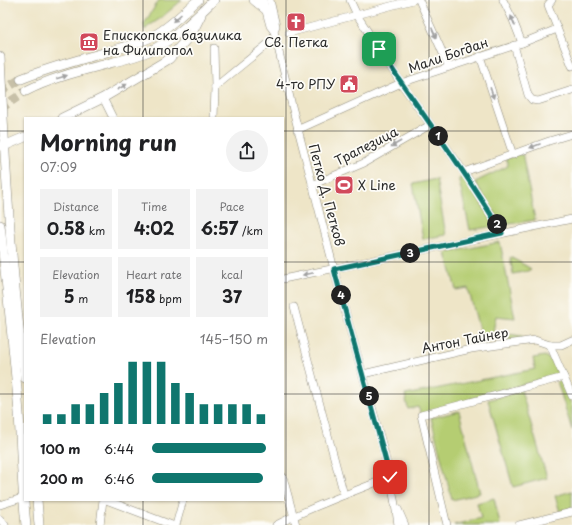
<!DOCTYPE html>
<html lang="en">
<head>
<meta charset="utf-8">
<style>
  :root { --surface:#fff; --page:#f2f2f2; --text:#202124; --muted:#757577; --accent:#0f766e }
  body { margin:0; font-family:"Playpen Sans",sans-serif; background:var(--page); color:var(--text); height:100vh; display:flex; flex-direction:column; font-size:15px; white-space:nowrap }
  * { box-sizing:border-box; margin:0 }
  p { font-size:13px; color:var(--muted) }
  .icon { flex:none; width:22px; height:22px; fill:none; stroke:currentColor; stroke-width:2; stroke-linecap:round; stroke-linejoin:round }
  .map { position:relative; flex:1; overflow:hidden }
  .drawer { position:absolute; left:24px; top:117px; width:260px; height:384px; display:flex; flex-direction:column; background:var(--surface); border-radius:0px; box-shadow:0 1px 3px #0004 }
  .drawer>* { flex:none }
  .pin { position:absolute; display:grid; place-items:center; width:34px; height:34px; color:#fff; margin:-17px; border-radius:8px; box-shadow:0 2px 6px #0006 }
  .km { position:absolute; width:20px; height:20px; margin:-10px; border-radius:50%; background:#222; color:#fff; font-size:11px; line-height:20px; text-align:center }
  .round { display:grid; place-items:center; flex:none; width:42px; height:42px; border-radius:21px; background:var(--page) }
  .head { display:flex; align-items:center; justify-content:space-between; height:68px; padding:0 16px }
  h1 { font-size:22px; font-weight:700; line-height:30px }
  .stats { display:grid; grid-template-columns:repeat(3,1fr); gap:6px; height:68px; padding:4px 16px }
  .stats div { display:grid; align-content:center; border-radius:0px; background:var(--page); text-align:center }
  .stats b { font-size:17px; font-weight:700 }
  .stats small { font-size:11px; font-weight:400 }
  .stats p { font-size:11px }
  .chart { height:112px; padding:8px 16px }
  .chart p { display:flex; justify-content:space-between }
  .chart svg { width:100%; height:72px; margin-top:4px; stroke:var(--accent); stroke-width:6 }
  ul { padding:0 16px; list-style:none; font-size:13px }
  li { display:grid; grid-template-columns:64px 48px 1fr; align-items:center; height:30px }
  li i { height:10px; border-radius:5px; background:var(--accent) }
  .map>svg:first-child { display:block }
</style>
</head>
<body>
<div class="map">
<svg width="572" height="525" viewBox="0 0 572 525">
  <rect width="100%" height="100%" fill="#fdfcf7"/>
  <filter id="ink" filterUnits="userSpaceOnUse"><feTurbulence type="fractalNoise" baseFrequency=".025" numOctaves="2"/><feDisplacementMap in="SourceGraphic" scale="8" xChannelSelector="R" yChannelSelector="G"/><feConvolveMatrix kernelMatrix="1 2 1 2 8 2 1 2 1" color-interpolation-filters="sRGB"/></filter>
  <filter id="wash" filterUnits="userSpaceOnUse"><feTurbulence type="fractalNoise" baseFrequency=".012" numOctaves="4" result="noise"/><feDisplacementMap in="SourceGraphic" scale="16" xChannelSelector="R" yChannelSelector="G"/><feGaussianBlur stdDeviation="0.9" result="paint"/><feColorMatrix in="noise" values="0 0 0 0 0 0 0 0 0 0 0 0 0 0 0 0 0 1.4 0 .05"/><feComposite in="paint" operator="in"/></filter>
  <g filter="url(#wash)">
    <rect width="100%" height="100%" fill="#eee5c7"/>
    <!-- green -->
    <g fill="#b5cd72" stroke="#707c4e">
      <path d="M 159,0 L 182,0 L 161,18 L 149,26 L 145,30 L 144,24 Z"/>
      <path d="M 522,152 L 535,220 L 503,225 L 475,182 L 508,166 L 506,159 Z"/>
      <path d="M 464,175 L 496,226 L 470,230 L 459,181 L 459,179 Z"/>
      <path d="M 436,179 L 446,235 L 423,239 L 413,184 Z"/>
      <path d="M 500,242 L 515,318 L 496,316 L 493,332 L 522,336 L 523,340 L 509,342 L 507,336 L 482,340 L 468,288 L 456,290 L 446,253 Z"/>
      <path d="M 510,257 L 521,263 L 531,269 L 528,271 L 513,274 Z"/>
      <path d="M 545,356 L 556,364 L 559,374 L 421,414 L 418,407 L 408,409 L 405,395 L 535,369 L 533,358 Z"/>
      <path d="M 561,380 L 572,406 L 572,430 L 557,381 Z"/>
      <path d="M 521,390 L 547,478 L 513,487 L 488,400 Z"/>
      <path d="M 459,411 L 480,493 L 452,500 L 431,418 Z"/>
      <path d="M 572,491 L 572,509 L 560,512 L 555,496 Z"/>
      <path d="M 494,498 L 500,524 L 497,525 L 454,525 L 481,518 L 477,503 Z"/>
    </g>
  </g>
  <g filter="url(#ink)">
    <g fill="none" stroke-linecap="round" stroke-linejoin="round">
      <!-- major-tunnel -->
      <g stroke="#c7c0a8" stroke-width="9" stroke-dasharray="9 4.5" stroke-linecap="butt">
        <path d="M 0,92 L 21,79"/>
        <path d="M 0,109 L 26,91"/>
      </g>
      <!-- minor casing -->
      <g stroke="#8c8879" stroke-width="8">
        <g id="minor">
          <path d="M 263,0 L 270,26 L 274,31 C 286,83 299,135 313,187 C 326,237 338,287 352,336 C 369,399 390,461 398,525"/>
          <path d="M 270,0 L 276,26 L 274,31"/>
          <path d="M 350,0 L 357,15 L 401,83 L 464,172 L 502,233"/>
          <path d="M 419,0 L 449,67"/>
          <path d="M 503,0 L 513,20 L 522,43"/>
          <path d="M 552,0 L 548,5 L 572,66"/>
          <path d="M 289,33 L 413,0"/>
          <path d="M 514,45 L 528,95 L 532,100 L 538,101 L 572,90"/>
          <path d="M 214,48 L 215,87 L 214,118"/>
          <path d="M 480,56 L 513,155"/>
          <path d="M 215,87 L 275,38"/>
          <path d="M 103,98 L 113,118"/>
          <path d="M 297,130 L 401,83 L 522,43 L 557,29"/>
          <path d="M 464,172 L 549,141 L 572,134"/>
          <path d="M 312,185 L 364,163 L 430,125"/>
          <path d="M 283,279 L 572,219"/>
          <path d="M 294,307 L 344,495"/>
          <path d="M 550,345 L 572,396"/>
          <path d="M 363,374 L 471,349 L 535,340 L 550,345 L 561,345 L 572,340"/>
          <path d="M 283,477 L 296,525"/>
          <path d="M 106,500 L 172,525"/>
          <path d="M 0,505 L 25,497"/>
          <path d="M 398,509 L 405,525"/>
          <path d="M 0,519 L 5,525"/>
          <path d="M 100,525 L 103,500"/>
          <path d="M 176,525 L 183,500"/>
          <path d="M 276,525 C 313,506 352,492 390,477"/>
          <path d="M 447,525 L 421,415 L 564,377"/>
          <path d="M 519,525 L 572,512"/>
        </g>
      </g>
      <!-- major casing -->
      <g stroke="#8c8879" stroke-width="10">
        <g id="major">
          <path d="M 254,0 L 265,9"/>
          <path d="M 0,57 C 5,164 11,271 25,378"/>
          <path d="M 21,79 C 48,68 75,61 103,53 C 121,48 139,44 155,35 C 171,26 184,12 198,0"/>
          <path d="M 26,91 C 53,77 85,70 114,62 C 127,59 140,55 152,50 C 176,38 195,18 214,0"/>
          <path d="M 62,118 L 103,98 L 169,59 L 192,33 L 201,15"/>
          <path d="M 0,146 L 4,146 L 25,137"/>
          <path d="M 0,225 C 7,287 14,350 19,413 C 21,450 22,488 26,525"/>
          <path d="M 37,500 L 39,525"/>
        </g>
      </g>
      <!-- minor -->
      <use href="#minor" stroke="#fff" stroke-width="7"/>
      <!-- major -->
      <use href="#major" stroke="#fff" stroke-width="9"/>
    </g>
    <!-- one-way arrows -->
    <defs><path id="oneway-solid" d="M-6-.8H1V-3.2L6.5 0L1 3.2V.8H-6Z"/></defs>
    <g fill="#a0a0a0">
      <use href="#oneway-solid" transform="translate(177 18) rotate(138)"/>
      <use href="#oneway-solid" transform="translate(513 21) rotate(-113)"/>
      <use href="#oneway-solid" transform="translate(434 33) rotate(66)"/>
      <use href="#oneway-solid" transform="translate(62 77) rotate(-18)"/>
      <use href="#oneway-solid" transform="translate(122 87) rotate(-30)"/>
      <use href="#oneway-solid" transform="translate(492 93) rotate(72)"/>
      <use href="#oneway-solid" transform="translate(396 144) rotate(150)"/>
      <use href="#oneway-solid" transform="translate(535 146) rotate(159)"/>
      <use href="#oneway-solid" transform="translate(308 274) rotate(168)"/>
    </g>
  </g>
  <g fill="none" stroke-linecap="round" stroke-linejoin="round" filter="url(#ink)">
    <!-- route casing -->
    <g stroke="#fff" stroke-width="8">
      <path id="route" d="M 379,49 C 419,111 465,169 502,233 L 334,269 C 352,338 372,407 390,477"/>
    </g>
    <!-- route -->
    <use href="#route" stroke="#0f766e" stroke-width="5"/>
  </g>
  <!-- grid -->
  <path fill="none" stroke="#2b2b2b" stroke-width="1" stroke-opacity="0.55" d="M 143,0 L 143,118M 286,0 L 286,525M 429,0 L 429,525M 0,131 L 25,131M 283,131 L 572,131M 0,262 L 25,262M 283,262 L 572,262M 0,394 L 25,394M 283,394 L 572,394M 143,500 L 143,525"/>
  <!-- icons -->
  <defs>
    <g id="church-square" transform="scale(1)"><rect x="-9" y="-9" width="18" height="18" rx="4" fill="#d1495b" stroke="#fdfcf7"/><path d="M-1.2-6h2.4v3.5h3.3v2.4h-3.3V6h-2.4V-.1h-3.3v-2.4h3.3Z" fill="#fff"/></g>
    <g id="museum-square" transform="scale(1)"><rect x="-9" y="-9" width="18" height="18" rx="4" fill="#d1495b" stroke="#fdfcf7"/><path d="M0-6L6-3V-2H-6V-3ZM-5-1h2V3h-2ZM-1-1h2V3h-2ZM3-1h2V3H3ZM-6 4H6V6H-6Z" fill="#fff"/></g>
    <g id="civic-square" transform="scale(1)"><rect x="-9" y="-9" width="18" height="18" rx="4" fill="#d1495b" stroke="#fdfcf7"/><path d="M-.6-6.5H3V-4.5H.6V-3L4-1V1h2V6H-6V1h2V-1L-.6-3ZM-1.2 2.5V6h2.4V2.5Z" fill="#fff"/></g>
    <g id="stadium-square" transform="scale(1)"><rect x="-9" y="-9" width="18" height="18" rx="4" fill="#d1495b" stroke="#fdfcf7"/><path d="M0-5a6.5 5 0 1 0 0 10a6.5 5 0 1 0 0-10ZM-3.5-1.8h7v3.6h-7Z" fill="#fff"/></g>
  </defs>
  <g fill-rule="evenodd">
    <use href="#church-square" x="296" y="22"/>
    <use href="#museum-square" x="89" y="42"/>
    <use href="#civic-square" x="349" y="84"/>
    <use href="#stadium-square" x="344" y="185"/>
  </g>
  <g text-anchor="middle" stroke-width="3.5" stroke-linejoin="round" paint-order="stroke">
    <!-- poi labels -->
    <g font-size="13" fill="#2b2b2b" stroke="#fdfcf7" text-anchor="start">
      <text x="103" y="40">Епископска базилика<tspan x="103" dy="15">на Филипопол</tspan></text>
      <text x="296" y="47" text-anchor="middle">Св. Петка</text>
      <text x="335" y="89" text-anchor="end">4-то РПУ</text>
      <text x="358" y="190">X Line</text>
    </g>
    <!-- street labels -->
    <g font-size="13" fill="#2b2b2b" stroke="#fdfcf7">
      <text transform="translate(448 55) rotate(-19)" y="5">Мали Богдан</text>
      <text transform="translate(366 146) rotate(-27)" y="5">Трапезица</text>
      <text transform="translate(327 195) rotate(75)" y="5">Петко Д. Петков</text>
      <text transform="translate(465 340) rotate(-11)" y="5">Антон Тайнер</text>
    </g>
  </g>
</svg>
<div class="pin" style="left:379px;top:49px;background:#1e9e55"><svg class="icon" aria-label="arrive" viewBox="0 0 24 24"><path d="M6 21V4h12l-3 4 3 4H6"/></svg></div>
<div class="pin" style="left:390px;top:477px;background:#d93025"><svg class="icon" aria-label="check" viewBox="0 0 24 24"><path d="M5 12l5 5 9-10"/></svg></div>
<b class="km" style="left:438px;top:136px">1</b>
<b class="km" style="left:497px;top:224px">2</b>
<b class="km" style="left:410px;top:253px">3</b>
<b class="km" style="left:341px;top:295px">4</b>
<b class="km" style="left:369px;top:396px">5</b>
<section class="drawer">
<div class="head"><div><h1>Morning run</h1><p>07:09</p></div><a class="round"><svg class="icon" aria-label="share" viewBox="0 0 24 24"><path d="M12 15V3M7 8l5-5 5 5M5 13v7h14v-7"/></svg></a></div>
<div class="stats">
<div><p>Distance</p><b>0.58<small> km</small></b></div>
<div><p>Time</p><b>4:02</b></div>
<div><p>Pace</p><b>6:57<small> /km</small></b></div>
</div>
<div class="stats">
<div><p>Elevation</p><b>5<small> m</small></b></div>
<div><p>Heart rate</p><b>158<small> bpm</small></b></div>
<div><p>kcal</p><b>37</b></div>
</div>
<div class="chart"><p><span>Elevation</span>145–150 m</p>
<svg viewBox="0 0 160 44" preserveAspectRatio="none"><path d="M5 44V38M15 44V38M25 44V32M35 44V32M45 44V25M55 44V19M65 44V6M75 44V6M85 44V6M95 44V19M105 44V25M115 44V32M125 44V32M135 44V32M145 44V32M155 44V38"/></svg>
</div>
<ul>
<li><b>100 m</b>6:44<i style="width:98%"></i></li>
<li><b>200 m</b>6:46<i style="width:96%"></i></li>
</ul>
</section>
</div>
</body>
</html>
